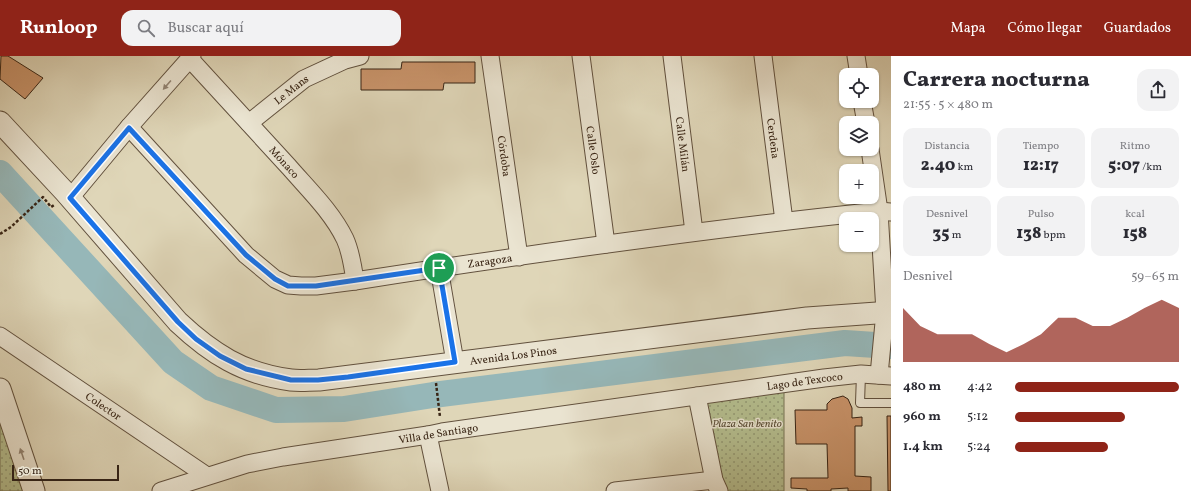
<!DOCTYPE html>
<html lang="es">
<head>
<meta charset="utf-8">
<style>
  :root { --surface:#fff; --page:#f2f2f3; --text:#2b2b33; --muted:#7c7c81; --accent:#8f2418 }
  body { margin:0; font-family:Vollkorn,serif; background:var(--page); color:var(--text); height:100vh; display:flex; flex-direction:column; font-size:15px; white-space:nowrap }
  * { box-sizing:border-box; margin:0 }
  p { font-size:13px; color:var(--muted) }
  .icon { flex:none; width:22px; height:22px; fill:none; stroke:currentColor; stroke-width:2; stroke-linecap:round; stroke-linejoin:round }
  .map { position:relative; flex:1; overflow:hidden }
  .panel { display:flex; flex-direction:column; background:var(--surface); width:300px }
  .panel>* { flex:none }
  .tools { position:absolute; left:839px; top:12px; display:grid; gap:8px }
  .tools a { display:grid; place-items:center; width:40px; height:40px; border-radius:8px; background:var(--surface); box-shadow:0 1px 3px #0004; font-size:20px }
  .scale { position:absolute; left:12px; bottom:10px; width:107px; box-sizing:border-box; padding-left:4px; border:2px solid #392515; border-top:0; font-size:11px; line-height:14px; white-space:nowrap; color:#392515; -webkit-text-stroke:3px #eae4d1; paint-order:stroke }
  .pin { position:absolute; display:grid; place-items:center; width:34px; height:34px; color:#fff; margin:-17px; border:2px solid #fff; border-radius:50%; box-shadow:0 1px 4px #0007 }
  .round { display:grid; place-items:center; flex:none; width:42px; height:42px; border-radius:12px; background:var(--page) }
  .overview { display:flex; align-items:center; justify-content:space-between; height:68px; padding:0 12px }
  h1 { font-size:22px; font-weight:800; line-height:30px }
  .metrics { display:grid; grid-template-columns:repeat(3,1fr); gap:6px; height:68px; padding:4px 12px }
  .metrics div { display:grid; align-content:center; border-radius:10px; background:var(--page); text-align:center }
  .metrics b { font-size:17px; font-weight:800 }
  .metrics small { font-size:11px; font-weight:400 }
  .metrics p { font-size:11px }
  .chart { height:112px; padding:8px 12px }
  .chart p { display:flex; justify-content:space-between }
  .chart svg { width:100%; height:72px; margin-top:4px; fill:var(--accent); opacity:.7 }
  ul { padding:0 12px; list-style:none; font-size:13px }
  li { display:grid; grid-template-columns:64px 48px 1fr; align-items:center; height:30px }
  li i { height:10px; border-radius:5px; background:var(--accent) }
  header { display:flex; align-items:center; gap:24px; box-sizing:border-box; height:56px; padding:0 20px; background:var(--accent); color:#fff }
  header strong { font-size:19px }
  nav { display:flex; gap:22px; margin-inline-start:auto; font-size:14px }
  .search { width:280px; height:36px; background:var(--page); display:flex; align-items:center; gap:10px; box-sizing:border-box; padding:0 14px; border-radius:12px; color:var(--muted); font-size:15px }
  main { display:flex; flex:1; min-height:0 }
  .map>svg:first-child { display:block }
</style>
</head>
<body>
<header>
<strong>Runloop</strong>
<div class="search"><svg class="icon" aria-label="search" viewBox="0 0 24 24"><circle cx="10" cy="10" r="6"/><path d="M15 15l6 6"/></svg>Buscar aquí</div>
<nav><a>Mapa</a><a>Cómo llegar</a><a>Guardados</a></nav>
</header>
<main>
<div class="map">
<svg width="891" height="435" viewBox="0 0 891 435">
  <defs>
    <pattern id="grass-dots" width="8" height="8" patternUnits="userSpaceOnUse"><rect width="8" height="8" fill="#b4bd8e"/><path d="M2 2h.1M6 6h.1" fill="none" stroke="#939973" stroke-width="1.8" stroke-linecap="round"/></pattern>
  </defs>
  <rect width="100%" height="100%" fill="#dfd6b8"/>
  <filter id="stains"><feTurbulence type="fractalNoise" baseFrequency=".005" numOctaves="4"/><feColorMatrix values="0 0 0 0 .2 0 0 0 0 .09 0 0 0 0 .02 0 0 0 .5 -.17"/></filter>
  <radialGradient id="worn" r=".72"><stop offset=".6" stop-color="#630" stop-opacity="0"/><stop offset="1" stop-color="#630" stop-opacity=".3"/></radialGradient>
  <!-- grass -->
  <g fill="url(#grass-dots)" stroke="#767152">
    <path d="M 784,323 L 784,435 L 725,435 L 702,337 Z"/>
    <path d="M 0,360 L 24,435 L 0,435 Z"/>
  </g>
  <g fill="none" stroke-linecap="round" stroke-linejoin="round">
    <!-- river -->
    <path stroke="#96b7b8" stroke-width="26" d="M 0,117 L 173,306 L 211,332 L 276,354 L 344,353 L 433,339 L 845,287 L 891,290"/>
  </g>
  <!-- building -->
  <g fill="#c8936a" stroke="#392515">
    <path d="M 1,0 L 8,0 L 43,22 L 25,43 L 0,23 Z"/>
    <path d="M 402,6 L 475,6 L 475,27 L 444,27 L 443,34 L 361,34 L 361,13 L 401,13 Z"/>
    <path d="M 843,340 L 848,343 L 852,352 L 852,362 L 862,361 L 862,370 L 855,370 L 855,420 L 871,421 L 871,435 L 848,435 L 848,432 L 831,433 L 831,435 L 807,435 L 807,433 L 791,432 L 791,422 L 828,422 L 827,388 L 796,388 L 795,354 L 827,354 L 827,348 L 832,343 Z"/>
    <path d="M 887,360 L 891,360 L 891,435 L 888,435 Z"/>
  </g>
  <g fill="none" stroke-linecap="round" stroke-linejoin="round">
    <!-- service casing -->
    <g stroke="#62513e" stroke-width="10">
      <path id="service" d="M 861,318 L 860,347 L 891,347"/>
    </g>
    <!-- minor casing -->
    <g stroke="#62513e" stroke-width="19">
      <g id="minor">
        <path id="s1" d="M 490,0 L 519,201"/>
        <path id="s2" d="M 581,0 L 606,188"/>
        <path id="s3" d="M 672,0 L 694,176"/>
        <path id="s4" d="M 763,0 L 784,165"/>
        <path d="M 856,0 L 859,19"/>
        <path id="s5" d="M 190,3 C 223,39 256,75 289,111 C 309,134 332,156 345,183 C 351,196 353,211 355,225"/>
        <path d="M 862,45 L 866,67"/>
        <path id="s6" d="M 249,67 L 304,23 L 345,4 L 360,0"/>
        <path id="s7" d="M 129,71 L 246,199 L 275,223 L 288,229 L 301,230 L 316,230 L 355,225 C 529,198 704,173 879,155 L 891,156"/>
        <path d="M 870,93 L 879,155 L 885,256 L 879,319"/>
        <path d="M 70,142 L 129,71 L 192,0"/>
        <path d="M 439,212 L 455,306"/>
        <path id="s8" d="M 0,280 L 207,420"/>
        <path d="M 697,340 L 714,424 L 719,435"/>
        <path d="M 428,379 L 440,435"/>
        <path id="s9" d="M 161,435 L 247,408 L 283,401 L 428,379 L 442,376 L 824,322 L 861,318 L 891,320"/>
        <path d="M 615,435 L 714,424"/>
      </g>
    </g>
    <!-- tertiary casing -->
    <g stroke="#62513e" stroke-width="23">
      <g id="tertiary">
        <path id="s10" d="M 0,66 L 65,136 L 178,266 C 211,297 243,318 291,324 C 300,325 309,324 319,324 L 807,262 L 891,256"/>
        <path d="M 0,333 L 34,435"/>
      </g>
    </g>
    <!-- path -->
    <g stroke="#392515" stroke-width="2.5" stroke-dasharray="3 2" stroke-linecap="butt">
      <path d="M 0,178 L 11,171 L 43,141 L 51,151 L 54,149"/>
      <path d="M 436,327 L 440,361"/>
    </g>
    <!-- service -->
    <use href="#service" stroke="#eae4d1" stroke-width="8"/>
    <!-- minor -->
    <use href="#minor" stroke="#eae4d1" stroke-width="17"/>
    <!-- tertiary -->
    <use href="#tertiary" stroke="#eae4d1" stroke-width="21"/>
  </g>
  <!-- one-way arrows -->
  <defs><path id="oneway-solid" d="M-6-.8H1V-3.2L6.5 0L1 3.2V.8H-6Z"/></defs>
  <g fill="#928473">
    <use href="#oneway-solid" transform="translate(167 29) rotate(131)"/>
    <use href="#oneway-solid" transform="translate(22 398) rotate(-109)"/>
  </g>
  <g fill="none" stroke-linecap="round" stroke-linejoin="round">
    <!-- route casing -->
    <g stroke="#fff" stroke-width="8">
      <path id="route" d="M 129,72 L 246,199 L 275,223 L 288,230 L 316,230 L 439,212 L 455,306 L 348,321 L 318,324 L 291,324 L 246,313 L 220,300 L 196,283 L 178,266 L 70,142 Z"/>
    </g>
    <!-- route -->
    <use href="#route" stroke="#1a73e8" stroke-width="5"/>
  </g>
  <g text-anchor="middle" stroke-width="3" stroke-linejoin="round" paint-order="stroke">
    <!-- street labels -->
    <g font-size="11" fill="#392515" stroke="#eae4d1">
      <text dy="4" stroke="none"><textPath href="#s6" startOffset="54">Le Mans</textPath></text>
      <text dy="4" stroke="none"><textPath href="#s4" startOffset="83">Cerdeña</textPath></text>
      <text dy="4" stroke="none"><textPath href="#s3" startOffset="89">Calle Milán</textPath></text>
      <text dy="4" stroke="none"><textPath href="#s2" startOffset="95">Calle Oslo</textPath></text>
      <text dy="4" stroke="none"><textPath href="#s1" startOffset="101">Córdoba</textPath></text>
      <text dy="4" stroke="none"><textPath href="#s5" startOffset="140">Mónaco</textPath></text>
      <text dy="4" stroke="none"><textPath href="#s7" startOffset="429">Zaragoza</textPath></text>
      <text dy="4" stroke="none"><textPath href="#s10" startOffset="621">Avenida Los Pinos</textPath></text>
      <text dy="4" stroke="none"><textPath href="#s9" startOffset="654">Lago de Texcoco</textPath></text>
      <text dy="4" stroke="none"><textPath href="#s8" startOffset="125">Colector</textPath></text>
      <text dy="4" stroke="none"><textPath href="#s9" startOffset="284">Villa de Santiago</textPath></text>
    </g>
    <!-- park labels -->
    <g font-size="11" font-style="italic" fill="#584b33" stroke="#eae4d1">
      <text x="747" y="371">Plaza San benito</text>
    </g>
  </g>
  <rect width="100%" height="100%" filter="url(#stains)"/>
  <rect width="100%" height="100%" fill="url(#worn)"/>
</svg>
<div class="tools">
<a><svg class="icon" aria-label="locate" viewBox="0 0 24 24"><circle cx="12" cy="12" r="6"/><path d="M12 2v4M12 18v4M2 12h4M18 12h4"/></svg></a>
<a><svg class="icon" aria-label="layers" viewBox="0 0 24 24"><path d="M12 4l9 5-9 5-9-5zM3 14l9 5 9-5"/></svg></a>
<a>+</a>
<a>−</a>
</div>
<div class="scale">50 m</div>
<div class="pin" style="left:439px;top:212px;background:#1e9e55"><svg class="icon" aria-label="arrive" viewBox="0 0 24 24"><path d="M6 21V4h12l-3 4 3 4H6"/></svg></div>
</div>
<section class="panel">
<div class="overview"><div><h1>Carrera nocturna</h1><p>21:55 · 5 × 480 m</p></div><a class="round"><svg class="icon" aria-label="share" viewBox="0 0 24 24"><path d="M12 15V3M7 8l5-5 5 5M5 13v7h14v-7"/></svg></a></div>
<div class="metrics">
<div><p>Distancia</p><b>2.40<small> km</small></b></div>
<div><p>Tiempo</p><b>12:17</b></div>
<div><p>Ritmo</p><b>5:07<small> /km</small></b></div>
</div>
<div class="metrics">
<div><p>Desnivel</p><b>35<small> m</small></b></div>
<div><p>Pulso</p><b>138<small> bpm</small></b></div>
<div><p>kcal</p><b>158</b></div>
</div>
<div class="chart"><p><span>Desnivel</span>59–65 m</p>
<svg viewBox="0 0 160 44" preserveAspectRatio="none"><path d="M0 44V11L10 22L20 27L30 27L40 27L50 33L60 38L70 33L80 27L90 17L100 17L110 22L120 22L130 17L140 11L150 6L160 11V44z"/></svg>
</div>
<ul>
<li><b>480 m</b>4:42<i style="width:100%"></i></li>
<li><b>960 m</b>5:12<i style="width:67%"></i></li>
<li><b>1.4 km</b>5:24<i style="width:57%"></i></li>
</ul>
</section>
</main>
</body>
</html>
